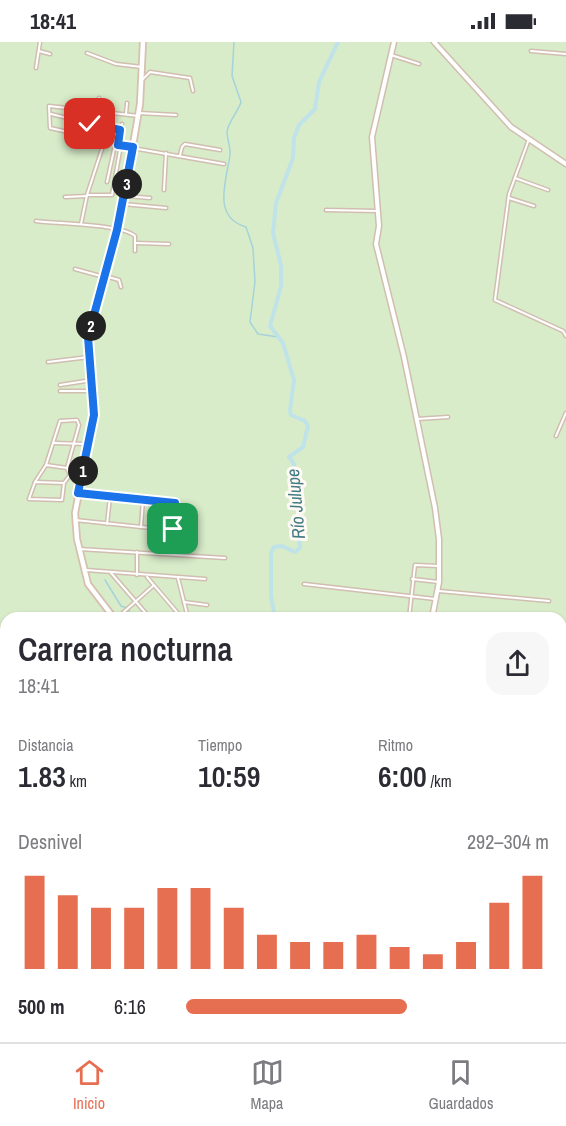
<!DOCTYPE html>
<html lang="es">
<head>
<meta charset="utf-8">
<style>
  :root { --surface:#fff; --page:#f7f7f7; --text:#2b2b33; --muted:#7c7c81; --line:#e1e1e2; --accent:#e76f51 }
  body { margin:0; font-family:"Archivo Narrow",sans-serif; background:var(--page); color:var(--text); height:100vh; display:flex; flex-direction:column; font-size:22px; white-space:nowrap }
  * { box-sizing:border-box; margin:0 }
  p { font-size:20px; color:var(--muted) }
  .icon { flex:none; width:33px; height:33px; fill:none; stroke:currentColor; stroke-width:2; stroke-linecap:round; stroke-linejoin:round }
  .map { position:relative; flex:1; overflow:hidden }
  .details { position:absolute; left:0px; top:570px; width:567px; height:430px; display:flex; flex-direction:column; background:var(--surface); border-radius:18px 18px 0 0; box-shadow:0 2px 4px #0004 }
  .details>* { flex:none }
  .pin { position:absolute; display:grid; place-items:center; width:51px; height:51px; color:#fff; margin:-26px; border-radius:12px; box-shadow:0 3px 9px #0006 }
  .km { position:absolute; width:30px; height:30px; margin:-15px; border-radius:50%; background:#222; color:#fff; font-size:16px; line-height:30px; text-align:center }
  .round { display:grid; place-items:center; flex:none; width:63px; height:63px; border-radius:18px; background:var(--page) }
  .headline { display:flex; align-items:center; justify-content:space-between; height:102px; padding:0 18px }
  h1 { font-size:33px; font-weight:600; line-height:45px }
  .figures { display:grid; grid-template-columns:repeat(3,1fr); gap:9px; height:102px; padding:6px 18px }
  .figures div { display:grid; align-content:center }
  .figures b { font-size:30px; font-weight:600 }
  .figures small { font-size:16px; font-weight:400 }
  .figures p { font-size:16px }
  .chart { height:168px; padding:12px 18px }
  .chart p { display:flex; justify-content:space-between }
  .chart svg { width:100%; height:108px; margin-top:6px; stroke:var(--accent); stroke-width:6 }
  ul { padding:0 18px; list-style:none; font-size:20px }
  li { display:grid; grid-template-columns:96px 72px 1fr; align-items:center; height:45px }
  li i { height:15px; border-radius:8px; background:var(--accent) }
  .status { display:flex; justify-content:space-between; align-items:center; height:42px; padding:0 30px; background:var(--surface); direction:ltr }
  .status svg { height:16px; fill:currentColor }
  .dock { display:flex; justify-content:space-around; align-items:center; height:84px; border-top:2px solid var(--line); background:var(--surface); font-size:16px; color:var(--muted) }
  .dock a { display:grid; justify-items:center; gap:3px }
  .dock .on { color:var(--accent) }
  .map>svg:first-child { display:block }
</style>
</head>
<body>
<div class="status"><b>18:41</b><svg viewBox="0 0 49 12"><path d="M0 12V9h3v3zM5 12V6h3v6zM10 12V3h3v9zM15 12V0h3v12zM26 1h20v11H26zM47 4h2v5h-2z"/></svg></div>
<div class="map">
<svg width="566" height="1000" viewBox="0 0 566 1000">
  <rect width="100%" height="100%" fill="#fdf6ec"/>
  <!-- green -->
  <path fill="#d8ecc9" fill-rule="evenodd" d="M 0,0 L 566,0 L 566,1000 L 0,1000 ZM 6,576 L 561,576 L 561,994 L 6,994 Z"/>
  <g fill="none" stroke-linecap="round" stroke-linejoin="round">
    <!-- stream -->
    <g stroke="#a5d3da" stroke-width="1.5">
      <path d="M 234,0 L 232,34 L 241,60 C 238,70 228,80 227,90 C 227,98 231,105 230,113 C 226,140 212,175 246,185 L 253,206 L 255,240 L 250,280 L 258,292 L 278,295"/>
      <path d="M 105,538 L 121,564 L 127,566"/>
      <path d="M 129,568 L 131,576"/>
    </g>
    <!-- river -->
    <g stroke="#bfe3e8" stroke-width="4">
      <path d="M 275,576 L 271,554 L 271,511 L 274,505 L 282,504 L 295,510 L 300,506 C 298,494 301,480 298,468 C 293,449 292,442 294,422 L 289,415 L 303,405 L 308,384 L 305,379 L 291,373 L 290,368 L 294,338 L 283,301 L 270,284 L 281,244 L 281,223 L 273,191 L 276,161 L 293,116 L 294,96 L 299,83 L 315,67 L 319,40 L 338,0"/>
      <path d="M 345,994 L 347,1000"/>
    </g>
    <!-- pedestrian casing -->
    <g stroke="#d1beb0" stroke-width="5">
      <path id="pedestrian" d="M 245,994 L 246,1000"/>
    </g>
    <!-- minor casing -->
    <g stroke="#d1beb0" stroke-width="5">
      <g id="minor">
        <path d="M 39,9 L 50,12"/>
        <path d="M 531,9 L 566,12"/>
        <path d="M 87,11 L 116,22 L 142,25"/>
        <path d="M 391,13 L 419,22"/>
        <path d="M 36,26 L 40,0"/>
        <path d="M 143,37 L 150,30 L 190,36 L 193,49"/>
        <path d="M 97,68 L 99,56"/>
        <path d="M 139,71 L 176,73"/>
        <path d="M 51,72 L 120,89"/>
        <path d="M 126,72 L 127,61"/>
        <path d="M 529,97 L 509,152 L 495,258 L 563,289 L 566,294"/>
        <path d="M 118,100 L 122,82"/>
        <path d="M 118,101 L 50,86 L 49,64 L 139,74"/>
        <path d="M 180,113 L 182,105 L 185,102 L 220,108"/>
        <path d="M 515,136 L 548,148"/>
        <path d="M 107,140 L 115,103 L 224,122"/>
        <path d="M 164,148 L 166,111"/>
        <path d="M 87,153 L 102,107"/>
        <path d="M 126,154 L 150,156"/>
        <path d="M 65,155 L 87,154"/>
        <path d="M 509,156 L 534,164"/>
        <path d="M 123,162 L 166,166"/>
        <path d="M 326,168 L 378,169"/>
        <path d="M 36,179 C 57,182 122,182 135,194 L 135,209"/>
        <path d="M 81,182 L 87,153 L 112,153 L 121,103"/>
        <path d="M 136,201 L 169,202"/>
        <path d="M 75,227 L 104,235"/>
        <path d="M 105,234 L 119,238 L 121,245"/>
        <path d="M 48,320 L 89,315"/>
        <path d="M 60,343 L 92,338"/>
        <path d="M 60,349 L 90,349"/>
        <path d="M 417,377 L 448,375"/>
        <path d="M 556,394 L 566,371"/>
        <path d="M 54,401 L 87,402"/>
        <path d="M 35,440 L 46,423"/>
        <path d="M 64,441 L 35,440 L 29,457 L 62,458 L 64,441 L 70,433 L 67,426 L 79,383 L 77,378 L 60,379 L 46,423 L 67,426"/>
        <path d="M 75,478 L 170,488 L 174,485 L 175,461 L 78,451"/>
        <path d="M 107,482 L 110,455"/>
        <path d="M 141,485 L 143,458"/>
        <path d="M 79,507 L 225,516"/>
        <path d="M 137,510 L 137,533"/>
        <path d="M 86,528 L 205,537"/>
        <path d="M 111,531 L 150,576"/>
        <path d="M 147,535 L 182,576"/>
        <path d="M 178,536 L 188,576"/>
        <path d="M 412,537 L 439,540"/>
        <path d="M 304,542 L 435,557"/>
        <path d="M 439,549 L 549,559"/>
        <path d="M 184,560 L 207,563"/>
        <path d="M 117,576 L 153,544"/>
        <path d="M 409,576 L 415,523 L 439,524"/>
        <path d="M 0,781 L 3,785 L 0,793"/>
        <path d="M 0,810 L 6,812"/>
        <path d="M 561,812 L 566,799"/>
        <path d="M 565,823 L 566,824"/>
        <path d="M 561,857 L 566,855"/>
        <path d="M 561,874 L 566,876"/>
        <path d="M 561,895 L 566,897"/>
        <path d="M 563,916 L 566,909"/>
        <path d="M 0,953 L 6,954"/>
        <path d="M 0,968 L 6,968"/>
        <path d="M 0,982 L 6,983"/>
        <path d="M 129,994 L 146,1000"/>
        <path d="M 295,994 L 297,1000"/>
        <path d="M 316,994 L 318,1000"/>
        <path d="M 333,994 L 335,1000"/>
        <path d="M 522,994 L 532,1000"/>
        <path d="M 230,998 L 231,1000"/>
        <path d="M 5,1000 L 3,992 L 6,985"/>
        <path d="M 29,1000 L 31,994"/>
        <path d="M 109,1000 L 111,994"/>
        <path d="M 164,1000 L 166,994"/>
        <path d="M 279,1000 L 293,994"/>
        <path d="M 441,1000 L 446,994"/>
        <path d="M 467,1000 L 470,994"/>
        <path d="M 548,1000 L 548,994"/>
      </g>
    </g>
    <!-- tertiary casing -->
    <g stroke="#d1beb0" stroke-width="7">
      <g id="tertiary">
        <path d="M 394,0 L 372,95 L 379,184 L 376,202 L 404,315 L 435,466 L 439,497 L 439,540 L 432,576"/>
        <path d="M 434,0 L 511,85 L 566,122"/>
      </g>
    </g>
    <!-- secondary casing -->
    <g stroke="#d6c0b0" stroke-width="8">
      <g id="secondary">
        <path d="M 114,576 L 88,542 L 77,497 L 75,471 L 94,373 L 88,295 L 123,162 L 140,62 L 143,0"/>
        <path d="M 561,993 L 566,984"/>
        <path d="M 269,994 L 271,1000"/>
        <path d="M 557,1000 L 560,994"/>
      </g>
    </g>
    <!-- pedestrian -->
    <use href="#pedestrian" stroke="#fff" stroke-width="2"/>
    <!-- minor -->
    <use href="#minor" stroke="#fff" stroke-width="2"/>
    <!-- tertiary -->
    <use href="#tertiary" stroke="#fff" stroke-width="4"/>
    <!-- secondary -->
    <use href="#secondary" stroke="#fff" stroke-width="4.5"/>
  </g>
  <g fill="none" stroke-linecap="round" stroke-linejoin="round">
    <!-- route casing -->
    <g stroke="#fff" stroke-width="12">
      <path id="route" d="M 90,82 L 120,88 L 118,103 L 133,105 L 117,188 L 88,295 L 94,373 L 78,451 L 175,461 L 173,487"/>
    </g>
    <!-- route -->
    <use href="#route" stroke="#1a73e8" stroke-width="8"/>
  </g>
  <g text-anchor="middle" stroke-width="6" stroke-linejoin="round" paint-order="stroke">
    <!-- water labels -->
    <g font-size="18" font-style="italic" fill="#437c86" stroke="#fffaf3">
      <text transform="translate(296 462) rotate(-95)" y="6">Río Julupe</text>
    </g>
  </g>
</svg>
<div class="pin" style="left:173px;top:487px;background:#1e9e55"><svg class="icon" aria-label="arrive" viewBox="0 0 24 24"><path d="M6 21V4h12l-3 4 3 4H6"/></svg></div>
<div class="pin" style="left:90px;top:82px;background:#d93025"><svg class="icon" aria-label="check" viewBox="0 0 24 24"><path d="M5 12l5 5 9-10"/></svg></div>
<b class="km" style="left:83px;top:429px">1</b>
<b class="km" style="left:91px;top:284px">2</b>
<b class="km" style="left:127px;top:142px">3</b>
<section class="details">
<div class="headline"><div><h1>Carrera nocturna</h1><p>18:41</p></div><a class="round"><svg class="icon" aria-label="share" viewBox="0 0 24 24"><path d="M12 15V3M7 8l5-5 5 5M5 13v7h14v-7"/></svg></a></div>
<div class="figures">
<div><p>Distancia</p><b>1.83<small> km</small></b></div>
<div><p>Tiempo</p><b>10:59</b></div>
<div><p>Ritmo</p><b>6:00<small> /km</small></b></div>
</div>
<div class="chart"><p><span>Desnivel</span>292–304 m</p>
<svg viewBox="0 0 160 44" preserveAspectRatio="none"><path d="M5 44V6M15 44V14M25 44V19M35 44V19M45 44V11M55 44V11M65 44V19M75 44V30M85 44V33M95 44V33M105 44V30M115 44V35M125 44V38M135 44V33M145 44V17M155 44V6"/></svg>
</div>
<ul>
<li><b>500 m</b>6:16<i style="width:61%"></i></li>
</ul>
</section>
</div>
<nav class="dock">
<a class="on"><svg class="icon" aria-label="home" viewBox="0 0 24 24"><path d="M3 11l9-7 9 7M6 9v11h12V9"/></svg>Inicio</a>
<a><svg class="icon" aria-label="map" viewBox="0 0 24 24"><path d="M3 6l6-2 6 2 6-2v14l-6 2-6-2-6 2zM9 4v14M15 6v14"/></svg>Mapa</a>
<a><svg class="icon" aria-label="saved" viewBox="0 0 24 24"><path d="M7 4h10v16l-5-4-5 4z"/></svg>Guardados</a>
</nav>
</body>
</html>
